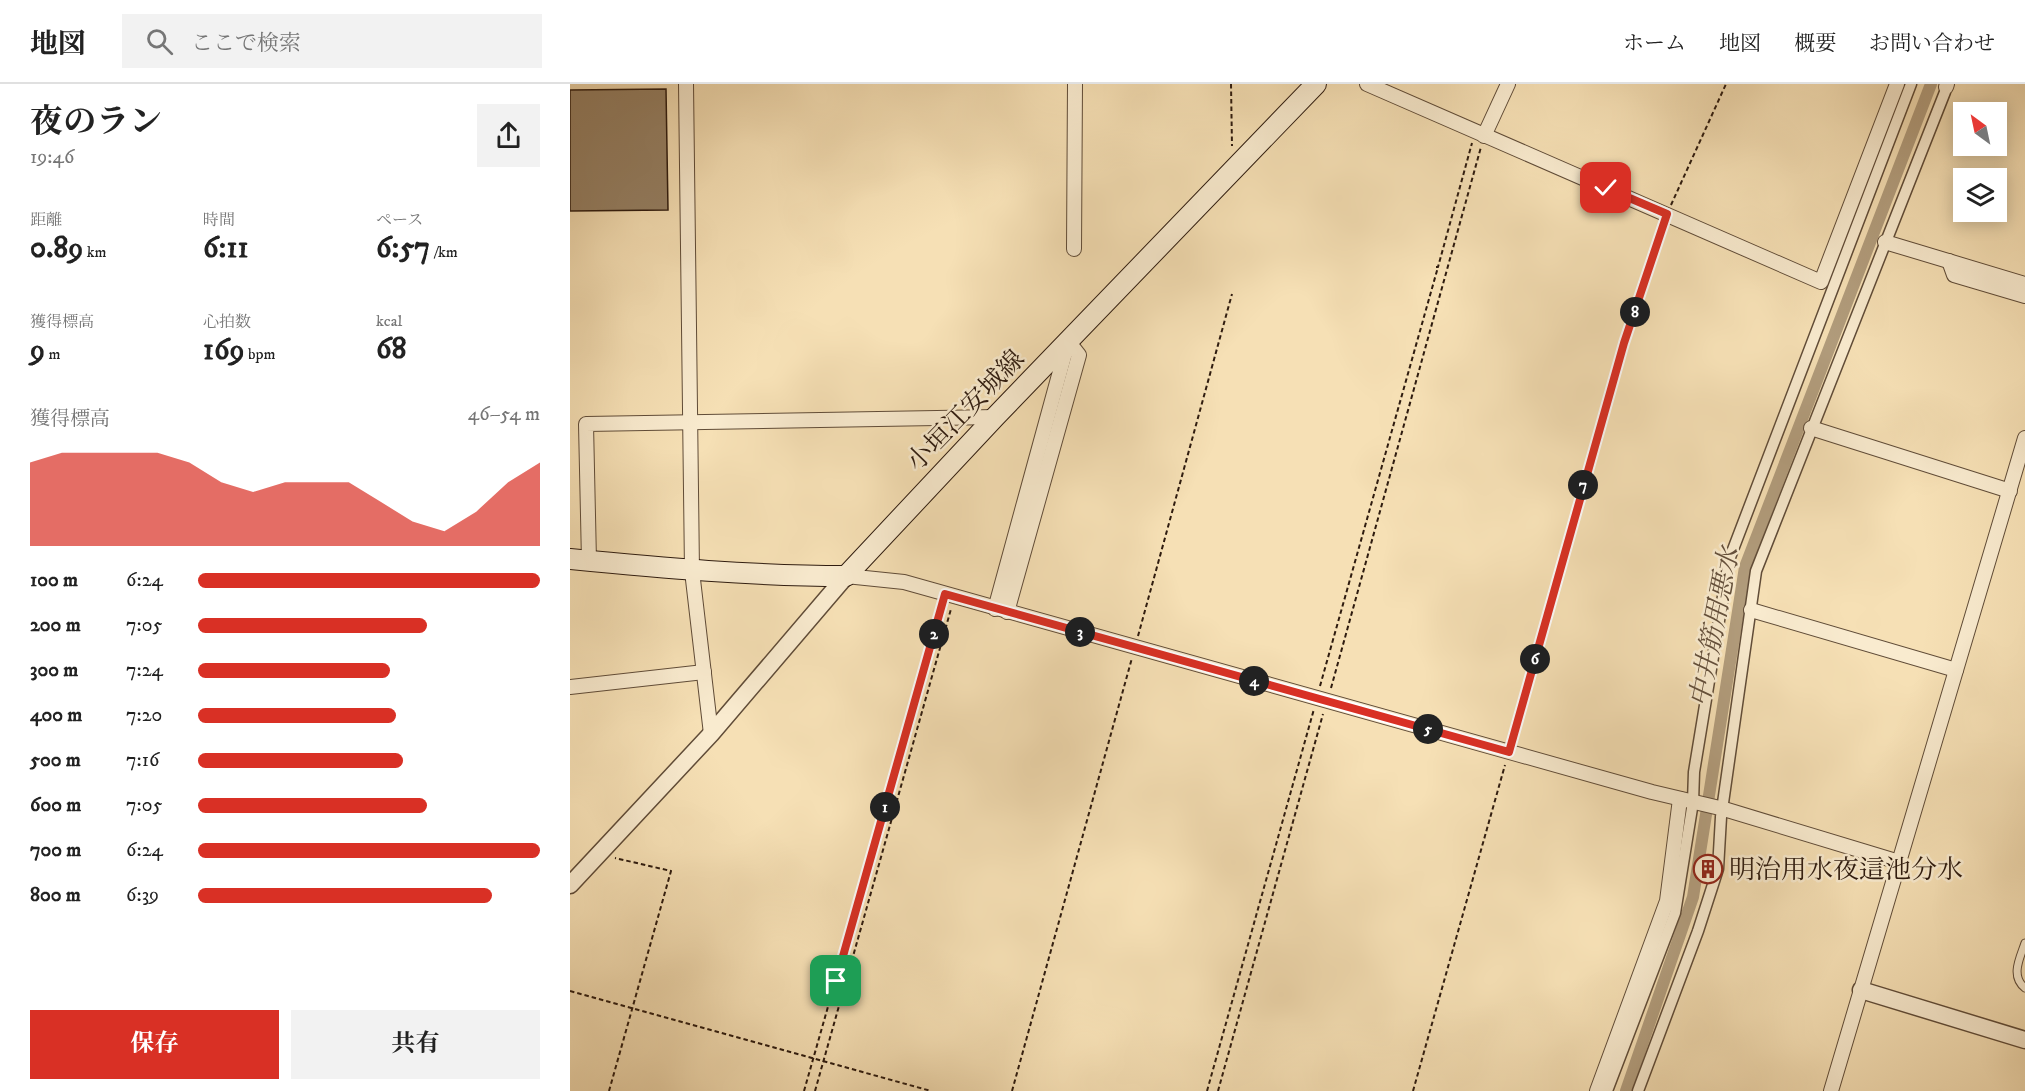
<!DOCTYPE html>
<html lang="ja">
<head>
<meta charset="utf-8">
<style>
  :root { --surface:#fff; --page:#f2f2f2; --text:#222; --muted:#767676; --line:#e0e0e0; --accent:#d93025 }
  body { margin:0; font-family:"IM FELL DW Pica","Noto Serif JP",serif; background:var(--page); color:var(--text); height:100vh; display:flex; flex-direction:column; font-size:22px; white-space:nowrap }
  * { box-sizing:border-box; margin:0 }
  p { font-size:20px; color:var(--muted) }
  .icon { flex:none; width:33px; height:33px; fill:none; stroke:currentColor; stroke-width:2; stroke-linecap:round; stroke-linejoin:round }
  .map { position:relative; flex:1; overflow:hidden }
  .side { display:flex; flex-direction:column; background:var(--surface); width:570px }
  .side>* { flex:none }
  .needle { width:39px; rotate:327deg }
  .buttons { position:absolute; left:1383px; top:18px; display:grid; gap:12px }
  .buttons a { display:grid; place-items:center; width:54px; height:54px; border-radius:0px; background:var(--surface); box-shadow:0 3px 15px #0003; font-size:30px }
  .pin { position:absolute; display:grid; place-items:center; width:51px; height:51px; color:#fff; margin:-26px; border-radius:12px; box-shadow:0 3px 9px #0006 }
  .km { position:absolute; width:30px; height:30px; margin:-15px; border-radius:50%; background:#222; color:#fff; font-size:16px; line-height:30px; text-align:center }
  .round { display:grid; place-items:center; flex:none; width:63px; height:63px; border-radius:0px; background:var(--page) }
  .overview { display:flex; align-items:center; justify-content:space-between; height:102px; padding:0 30px }
  h1 { font-size:33px; font-weight:700; line-height:45px }
  .stats { display:grid; grid-template-columns:repeat(3,1fr); gap:9px; height:102px; padding:6px 30px }
  .stats div { display:grid; align-content:center }
  .stats b { font-size:30px; font-weight:700 }
  .stats small { font-size:16px; font-weight:400 }
  .stats p { font-size:16px }
  .chart { height:168px; padding:12px 30px }
  .chart p { display:flex; justify-content:space-between }
  .chart svg { width:100%; height:108px; margin-top:6px; fill:var(--accent); opacity:.7 }
  .button { display:flex; gap:12px; margin-top:auto; padding:12px 30px }
  .button a { flex:1; height:69px; border-radius:0px; background:var(--accent); color:#fff; font-size:24px; font-weight:700; line-height:69px; text-align:center }
  .button a+a { background:var(--page); color:var(--text) }
  ul { padding:0 30px; list-style:none; font-size:20px }
  li { display:grid; grid-template-columns:96px 72px 1fr; align-items:center; height:45px }
  li i { height:15px; border-radius:8px; background:var(--accent) }
  header { display:flex; align-items:center; gap:36px; box-sizing:border-box; height:84px; padding:0 30px; background:var(--surface); border-bottom:2px solid var(--line) }
  header strong { font-size:28px }
  nav { display:flex; gap:33px; margin-inline-start:auto; font-size:21px }
  .search { width:420px; height:54px; background:var(--page); display:flex; align-items:center; gap:15px; box-sizing:border-box; padding:0 21px; border-radius:0px; color:var(--muted); font-size:22px }
  main { display:flex; flex:1; min-height:0 }
  .map>svg:first-child { display:block }
</style>
</head>
<body>
<header>
<strong>地図</strong>
<div class="search"><svg class="icon" aria-label="search" viewBox="0 0 24 24"><circle cx="10" cy="10" r="6"/><path d="M15 15l6 6"/></svg>ここで検索</div>
<nav><a>ホーム</a><a>地図</a><a>概要</a><a>お問い合わせ</a></nav>
</header>
<main>
<section class="side">
<div class="overview"><div><h1>夜のラン</h1><p>19:46</p></div><a class="round"><svg class="icon" aria-label="share" viewBox="0 0 24 24"><path d="M12 15V3M7 8l5-5 5 5M5 13v7h14v-7"/></svg></a></div>
<div class="stats">
<div><p>距離</p><b>0.89<small> km</small></b></div>
<div><p>時間</p><b>6:11</b></div>
<div><p>ペース</p><b>6:57<small> /km</small></b></div>
</div>
<div class="stats">
<div><p>獲得標高</p><b>9<small> m</small></b></div>
<div><p>心拍数</p><b>169<small> bpm</small></b></div>
<div><p>kcal</p><b>68</b></div>
</div>
<div class="chart"><p><span>獲得標高</span>46–54 m</p>
<svg viewBox="0 0 160 44" preserveAspectRatio="none"><path d="M0 44V10L10 6L20 6L30 6L40 6L50 10L60 18L70 22L80 18L90 18L100 18L110 26L120 34L130 38L140 30L150 18L160 10V44z"/></svg>
</div>
<ul>
<li><b>100 m</b>6:24<i style="width:100%"></i></li>
<li><b>200 m</b>7:05<i style="width:67%"></i></li>
<li><b>300 m</b>7:24<i style="width:56%"></i></li>
<li><b>400 m</b>7:20<i style="width:58%"></i></li>
<li><b>500 m</b>7:16<i style="width:60%"></i></li>
<li><b>600 m</b>7:05<i style="width:67%"></i></li>
<li><b>700 m</b>6:24<i style="width:100%"></i></li>
<li><b>800 m</b>6:39<i style="width:86%"></i></li>
</ul>
<div class="button"><a>保存</a><a>共有</a></div>
</section>
<div class="map">
<svg width="1455" height="1007" viewBox="0 0 1455 1007">
  <rect width="100%" height="100%" fill="#f6e0b5"/>
  <filter id="stains"><feTurbulence type="fractalNoise" baseFrequency=".00333" numOctaves="4"/><feColorMatrix values="0 0 0 0 .2 0 0 0 0 .09 0 0 0 0 .02 0 0 0 .5 -.17"/></filter>
  <radialGradient id="worn" r=".72"><stop offset=".6" stop-color="#630" stop-opacity="0"/><stop offset="1" stop-color="#630" stop-opacity=".3"/></radialGradient>
  <g fill="none" stroke-linecap="round" stroke-linejoin="round">
    <!-- canal -->
    <path stroke="#b29d7d" stroke-width="12" d="M 1056,1007 L 1123,813 L 1175,483 L 1361,0"/>
  </g>
  <!-- building -->
  <path fill="#968165" stroke="#2e1b0f" stroke-width="1.5" d="M 96,5 L 98,126 L 0,127 L 0,6 Z"/>
  <g fill="none" stroke-linecap="round" stroke-linejoin="round">
    <!-- service casing -->
    <g stroke="#604c38" stroke-width="9">
      <path id="service" d="M 1455,859 C 1450,874 1440,892 1455,904"/>
    </g>
    <!-- pedestrian casing -->
    <g stroke="#604c38" stroke-width="13">
      <g id="pedestrian">
        <path d="M 1037,1007 L 1105,829 L 1123,718 L 1124,688 L 1159,476 L 1341,0"/>
        <path d="M 1068,1007 L 1128,847 L 1148,785 L 1151,733 L 1186,487 L 1375,8"/>
      </g>
    </g>
    <!-- minor casing -->
    <g stroke="#604c38" stroke-width="16">
      <g id="minor">
        <path d="M 116,0 L 122,487 L 141,650"/>
        <path d="M 797,0 L 1251,198 L 1327,0"/>
        <path d="M 1376,3 L 1377,0"/>
        <path d="M 914,52 L 938,0"/>
        <path d="M 1315,158 L 1455,200"/>
        <path d="M 504,165 L 505,0"/>
        <path d="M 1379,177 L 1384,191 L 1455,212"/>
        <path d="M 1241,344 L 1440,407"/>
        <path d="M 19,477 L 16,340 L 425,333"/>
        <path d="M 276,492 L 334,498 L 1082,708 L 1154,725 L 1329,778"/>
        <path d="M 425,525 L 498,258"/>
        <path d="M 1181,526 L 1386,586"/>
        <path d="M 437,528 L 509,271 L 498,257"/>
        <path d="M 0,603 L 134,588"/>
        <path d="M 1027,1007 L 1097,817 L 1110,715"/>
        <path d="M 1261,1007 L 1455,354"/>
      </g>
    </g>
    <!-- tertiary casing -->
    <g stroke="#604c38" stroke-width="19">
      <g id="tertiary">
        <path d="M 0,801 L 141,650 L 276,492"/>
        <path d="M 1291,906 L 1455,956"/>
      </g>
    </g>
    <!-- secondary casing -->
    <g stroke="#2e1b0f" stroke-width="22">
      <path id="secondary" d="M 0,475 C 92,484 184,492 276,492 L 425,333 L 746,0"/>
    </g>
    <!-- path -->
    <g stroke="#2e1b0f" stroke-width="2" stroke-dasharray="4.5 3" stroke-linecap="butt">
      <path d="M 661,0 L 662,62"/>
      <path d="M 1101,121 L 1156,0"/>
      <path d="M 866,183 L 868,183 L 902,59"/>
      <path d="M 568,552 L 662,210"/>
      <path d="M 750,602 L 868,183"/>
      <path d="M 761,604 L 911,63"/>
      <path d="M 942,655 L 1054,259 L 1093,143"/>
      <path d="M 0,907 L 361,1007"/>
      <path d="M 39,1007 L 101,787 L 45,774"/>
      <path d="M 234,1007 L 372,522"/>
      <path d="M 245,1007 L 381,525"/>
      <path d="M 442,1007 L 562,574"/>
      <path d="M 637,1007 L 744,625"/>
      <path d="M 648,1007 L 753,630"/>
      <path d="M 843,1007 L 935,681"/>
    </g>
    <!-- service -->
    <use href="#service" stroke="#f9ebcf" stroke-width="7"/>
    <!-- pedestrian -->
    <use href="#pedestrian" stroke="#f9ebcf" stroke-width="10"/>
    <!-- minor -->
    <use href="#minor" stroke="#f9ebcf" stroke-width="14"/>
    <!-- tertiary -->
    <use href="#tertiary" stroke="#f9ebcf" stroke-width="16"/>
    <!-- secondary -->
    <use href="#secondary" stroke="#f9ebcf" stroke-width="20"/>
  </g>
  <g fill="none" stroke-linecap="round" stroke-linejoin="round">
    <!-- route casing -->
    <g stroke="#fff" stroke-width="12">
      <path id="route" d="M 266,897 L 375,510 L 939,668 L 1054,259 L 1097,130 L 1036,104"/>
    </g>
    <!-- route -->
    <use href="#route" stroke="#d93025" stroke-width="8"/>
  </g>
  <!-- icons -->
  <defs>
    <g id="building-ring" transform="scale(1.5)"><circle r="9.5" fill="#f9ebcf" stroke="#8f2418" stroke-width="1.5"/><path d="M-4-6H4V6H1V3H-1V6H-4ZM-2.5-4.3h1.7v1.8h-1.7ZM.8-4.3h1.7v1.8H.8ZM-2.5-1h1.7V.8h-1.7ZM.8-1h1.7V.8H.8Z" fill="#8f2418"/></g>
  </defs>
  <g fill-rule="evenodd">
    <use href="#building-ring" x="1138" y="785"/>
  </g>
  <g text-anchor="middle" stroke-width="5" stroke-linejoin="round" paint-order="stroke">
    <!-- street labels -->
    <g font-size="26" fill="#2e1b0f" stroke="#f9ebcf">
      <text transform="translate(395 326) rotate(-46)" y="9">小垣江安城線</text>
    </g>
    <!-- poi labels -->
    <g font-size="26" fill="#2e1b0f" stroke="#f9ebcf" text-anchor="start">
      <text x="1159" y="794">明治用水夜這池分水</text>
    </g>
    <!-- water labels -->
    <g font-size="27" font-style="italic" fill="#634f3b" stroke="#f9ebcf">
      <text transform="translate(1144 543) rotate(-79)" y="9">中井筋用悪水</text>
    </g>
  </g>
  <rect width="100%" height="100%" filter="url(#stains)"/>
  <rect width="100%" height="100%" fill="url(#worn)"/>
</svg>
<div class="buttons">
<a><svg class="needle" viewBox="-14 -14 28 28"><path d="M0-13l5 13h-10z" fill="#e53935"/><path d="M0 13l5-13h-10z" fill="#767676"/></svg></a>
<a><svg class="icon" aria-label="layers" viewBox="0 0 24 24"><path d="M12 4l9 5-9 5-9-5zM3 14l9 5 9-5"/></svg></a>
</div>
<div class="pin" style="left:266px;top:897px;background:#1e9e55"><svg class="icon" aria-label="arrive" viewBox="0 0 24 24"><path d="M6 21V4h12l-3 4 3 4H6"/></svg></div>
<div class="pin" style="left:1036px;top:104px;background:#d93025"><svg class="icon" aria-label="check" viewBox="0 0 24 24"><path d="M5 12l5 5 9-10"/></svg></div>
<b class="km" style="left:315px;top:723px">1</b>
<b class="km" style="left:364px;top:550px">2</b>
<b class="km" style="left:510px;top:548px">3</b>
<b class="km" style="left:684px;top:597px">4</b>
<b class="km" style="left:858px;top:645px">5</b>
<b class="km" style="left:965px;top:575px">6</b>
<b class="km" style="left:1013px;top:401px">7</b>
<b class="km" style="left:1065px;top:228px">8</b>
</div>
</main>
</body>
</html>
